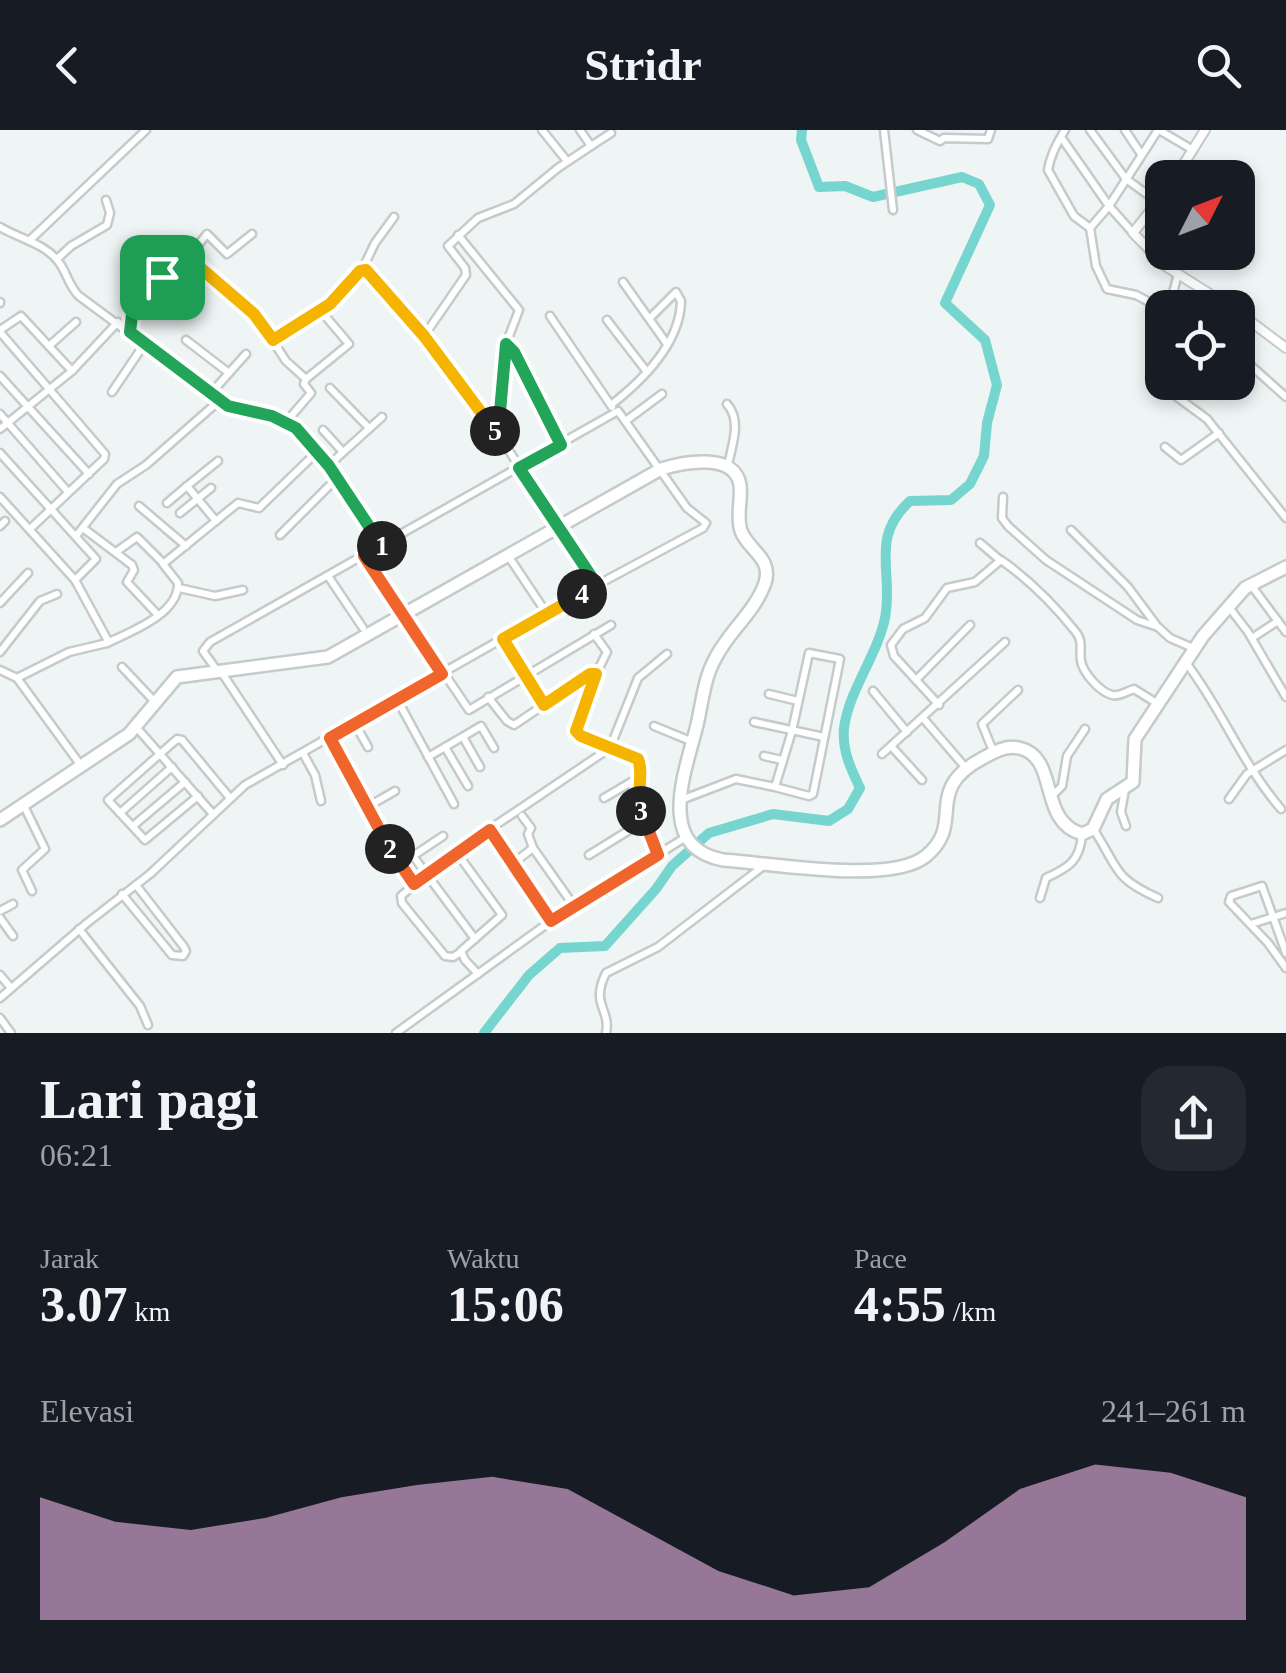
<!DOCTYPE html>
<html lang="id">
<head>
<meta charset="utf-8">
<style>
  :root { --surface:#171b24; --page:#242831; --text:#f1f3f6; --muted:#9ea1a6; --accent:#cd9eca }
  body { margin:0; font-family:"Times New Roman",serif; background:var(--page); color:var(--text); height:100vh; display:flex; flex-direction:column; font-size:38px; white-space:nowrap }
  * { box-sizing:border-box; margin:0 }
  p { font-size:32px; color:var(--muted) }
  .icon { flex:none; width:55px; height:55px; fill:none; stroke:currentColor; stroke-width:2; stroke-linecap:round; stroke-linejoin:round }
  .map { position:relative; height:903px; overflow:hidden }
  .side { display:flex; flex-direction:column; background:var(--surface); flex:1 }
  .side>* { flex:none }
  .needle { width:65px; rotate:48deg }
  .controls { position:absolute; left:1145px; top:30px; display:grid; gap:20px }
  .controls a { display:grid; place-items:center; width:110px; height:110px; border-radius:20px; background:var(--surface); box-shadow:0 5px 15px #0003; font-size:50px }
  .pin { position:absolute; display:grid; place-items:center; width:85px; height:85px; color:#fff; margin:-42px; border-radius:20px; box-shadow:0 5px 15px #0006 }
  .km { position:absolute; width:50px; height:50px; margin:-25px; border-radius:50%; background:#222; color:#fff; font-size:28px; line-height:50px; text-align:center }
  .round { display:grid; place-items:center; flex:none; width:105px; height:105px; border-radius:30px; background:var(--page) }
  .headline { display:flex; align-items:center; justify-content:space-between; height:170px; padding:0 40px }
  h1 { font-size:55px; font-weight:700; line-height:75px }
  .figures { display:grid; grid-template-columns:repeat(3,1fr); gap:15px; height:170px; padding:10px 40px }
  .figures div { display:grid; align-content:center }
  .figures b { font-size:50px; font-weight:700 }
  .figures small { font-size:28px; font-weight:400 }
  .figures p { font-size:28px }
  .chart { height:280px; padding:20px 40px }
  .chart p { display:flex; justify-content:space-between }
  .chart svg { width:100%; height:180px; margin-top:10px; fill:var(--accent); opacity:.7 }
  header { display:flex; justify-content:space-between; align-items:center; height:130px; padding:0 40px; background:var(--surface); font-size:45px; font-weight:700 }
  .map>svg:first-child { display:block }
</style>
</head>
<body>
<header><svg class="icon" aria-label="back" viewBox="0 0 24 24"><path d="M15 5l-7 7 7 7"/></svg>Stridr<svg class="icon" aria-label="search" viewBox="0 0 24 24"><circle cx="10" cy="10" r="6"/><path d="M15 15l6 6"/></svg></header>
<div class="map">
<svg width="1286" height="903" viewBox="0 0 1286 903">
  <rect width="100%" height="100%" fill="#eef5f4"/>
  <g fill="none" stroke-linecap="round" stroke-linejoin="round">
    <!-- river -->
    <path stroke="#77d5cf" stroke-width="10" d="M 484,903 L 529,845 L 560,818 L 605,816 L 656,759 L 672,736 L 709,703 L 773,684 L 829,691 L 848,679 L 860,658 C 851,639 842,621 844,598 C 849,560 877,526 885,488 C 894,442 869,408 910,371 L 951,370 L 970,354 L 984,326 L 987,293 L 997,255 L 985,210 L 945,173 L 990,75 L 979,54 L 962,47 L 873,67 L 845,56 L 819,57 L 801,10 L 802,0"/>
    <!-- street casing -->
    <g stroke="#c4cbca" stroke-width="11">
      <g id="street">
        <path d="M 542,0 L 567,31"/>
        <path d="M 884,0 L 893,80"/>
        <path d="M 917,0 L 940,11 L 944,8 L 988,9 L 991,0"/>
        <path d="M 1090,0 L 1126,49 L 1158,72"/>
        <path d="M 1125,0 L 1141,24"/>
        <path d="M 1159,0 L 1193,20"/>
        <path d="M 1061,7 L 1109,76 L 1090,98 L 1074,86 L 1048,40 C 1050,27 1058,11 1065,0"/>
        <path d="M 591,16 L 611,3"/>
        <path d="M 0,97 C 18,108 44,113 58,131 C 67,142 68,155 79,166 L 228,276 L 272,286 L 293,295 L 329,335 L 384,415"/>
        <path d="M 1090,98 L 1096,136 L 1107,159 L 1136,165 L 1162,179"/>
        <path d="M 1133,103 L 1109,76 L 1158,0"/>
        <path d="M 458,105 L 519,180 L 506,214"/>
        <path d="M 29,111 L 146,0"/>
        <path d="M 189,128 L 254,184 L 273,211"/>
        <path d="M 57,129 L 71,116 L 107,95 L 110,83 L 106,70"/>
        <path d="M 362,140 L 375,113 L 394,87"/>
        <path d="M 165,146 L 194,173"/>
        <path d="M 149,152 L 175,181"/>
        <path d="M 623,152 L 667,214"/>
        <path d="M 0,172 L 0,173"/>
        <path d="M 1169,178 L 1178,144"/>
        <path d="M 550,186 L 612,277"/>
        <path d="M 607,190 L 647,242"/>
        <path d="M 0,200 L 21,186 L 72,241"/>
        <path d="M 130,200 L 136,157 C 169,146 186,131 207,104 L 227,124 L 252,104"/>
        <path d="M 0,202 L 105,324 L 104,329 L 30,399"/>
        <path d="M 424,206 L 466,145 L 465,138 L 448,116 L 478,88 L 514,74 L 558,38 L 591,16 L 580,0"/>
        <path d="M 186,210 L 229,243"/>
        <path d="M 49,216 L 76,192"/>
        <path d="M 1238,224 L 1286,267"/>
        <path d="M 0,246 L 89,344"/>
        <path d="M 1150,247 L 1207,289 L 1286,388"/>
        <path d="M 306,249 L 349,214 L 321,181"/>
        <path d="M 330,258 L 369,298"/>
        <path d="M 112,262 L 145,213"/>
        <path d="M 212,262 L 246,224"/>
        <path d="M 727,274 C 742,291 732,315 728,335"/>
        <path d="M 611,275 C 643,250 680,213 681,171 L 676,162 L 650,188"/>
        <path d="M 0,284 L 68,362"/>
        <path d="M 627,290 L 662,264"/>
        <path d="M 287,291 L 311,263 L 304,254 L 306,249 L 286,231 L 273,211 L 329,175 L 360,141 L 366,140 L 424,206 L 498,304 L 597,455"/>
        <path d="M 0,299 L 72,241 L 118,192"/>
        <path d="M 323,300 L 343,322"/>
        <path d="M 498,303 L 506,214 L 514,222 L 561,315"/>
        <path d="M 1165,317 L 1181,330 L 1219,303"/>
        <path d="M 0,323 L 96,429 L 75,450"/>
        <path d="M 329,335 L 382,287"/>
        <path d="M 0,367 L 75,450 L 107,509 L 107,513 L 69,522 L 17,548"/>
        <path d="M 1003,367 L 1002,388 L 1008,396 L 1046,430 L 1137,490 L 1158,497 L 1170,508 L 1193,518"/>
        <path d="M 167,373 L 187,356"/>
        <path d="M 139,376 L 186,416"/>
        <path d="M 180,383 L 211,358"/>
        <path d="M 216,391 L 187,356 L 218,331"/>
        <path d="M 0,396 L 5,391"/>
        <path d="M 83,398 L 132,435 L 134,440 L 127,452 L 157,484"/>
        <path d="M 1071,400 L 1128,457 L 1157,496"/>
        <path d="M 280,405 L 338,347"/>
        <path d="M 76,406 L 117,354 L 146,335 L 220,270"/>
        <path d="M 980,413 L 1000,430"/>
        <path d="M 116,422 L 137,407 L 163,433"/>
        <path d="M 364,425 L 469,580 L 611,495"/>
        <path d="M 509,427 L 547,484"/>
        <path d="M 328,446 L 363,498"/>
        <path d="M 1251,455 L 1286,502"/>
        <path d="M 179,458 L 215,466 L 243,460"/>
        <path d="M 0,473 L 28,443"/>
        <path d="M 1228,476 L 1248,502 L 1286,567"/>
        <path d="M 594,504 L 607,522 L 596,544"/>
        <path d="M 1252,508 L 1278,491"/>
        <path d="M 503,509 L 527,544"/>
        <path d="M 107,513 C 130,502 179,484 178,453 L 163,434 L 238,373 L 259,378 L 318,321"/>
        <path d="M 0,522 L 40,471 L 57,464"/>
        <path d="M 1187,534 C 1222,580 1243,635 1281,679"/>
        <path d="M 122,537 L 155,572"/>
        <path d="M 0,540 L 17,548 L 82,637"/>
        <path d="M 220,540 L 283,635"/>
        <path d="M 523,546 L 544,575"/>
        <path d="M 916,550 L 970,495"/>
        <path d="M 873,561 L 907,602"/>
        <path d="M 769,564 L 798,571"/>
        <path d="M 488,567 L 507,591 L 514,595 L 584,548 L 596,544 L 596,552 L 576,601 L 581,606 L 638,629 C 643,642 636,655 638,670 C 641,689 650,707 657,725"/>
        <path d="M 398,571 L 454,674"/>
        <path d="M 939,575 L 894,526 L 891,515 L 903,499 L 925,488 L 947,458 L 975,452 L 1001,430 C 1028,449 1055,476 1075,501 C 1084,511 1079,519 1081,531 C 1083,543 1100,562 1112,565 C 1119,567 1127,561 1134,559 L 1158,574"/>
        <path d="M 923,588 L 965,637"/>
        <path d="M 754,592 L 824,607"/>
        <path d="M 355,594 L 368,617"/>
        <path d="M 654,596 L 693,612"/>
        <path d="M 136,597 L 212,683"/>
        <path d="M 463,607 L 480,637"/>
        <path d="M 330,608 L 389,717 L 414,754"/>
        <path d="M 891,616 L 922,650"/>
        <path d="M 445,617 L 468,656"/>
        <path d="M 993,621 L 982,594 L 1018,560"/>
        <path d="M 882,624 L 1005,512"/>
        <path d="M 304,625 L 315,645 L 321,671"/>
        <path d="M 764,626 L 782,630"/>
        <path d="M 428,627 L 481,596 L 494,618"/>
        <path d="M 1125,659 L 1121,682 L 1126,696"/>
        <path d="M 198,666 L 145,710 L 108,670 L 177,609 L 182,610 L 230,668"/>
        <path d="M 1051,667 L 1062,656 L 1067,626 L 1085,599"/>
        <path d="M 604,668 L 638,648"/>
        <path d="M 1229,669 L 1247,644 L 1286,620"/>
        <path d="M 681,670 L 736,649 L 775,657 L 792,601 L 809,523 L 840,529 L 813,664 L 809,666 L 775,657"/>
        <path d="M 24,676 L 45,719 L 22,740 L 32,761"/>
        <path d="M 367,677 L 395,661"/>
        <path d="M 120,683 L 172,637"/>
        <path d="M 522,686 L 531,698 L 528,704 L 533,718 L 574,776"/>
        <path d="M 133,696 L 185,652"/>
        <path d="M 489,700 L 551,791"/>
        <path d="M 1094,700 C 1119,739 1113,748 1158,768"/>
        <path d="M 443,706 L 413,726 L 475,809"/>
        <path d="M 457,723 L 502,785 L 461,821 L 465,830 L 478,844"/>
        <path d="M 589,725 L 644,691"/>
        <path d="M 512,734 L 533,718"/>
        <path d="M 122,764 L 172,825 L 183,826 L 186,821 L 184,817 L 136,755"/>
        <path d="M 1040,768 L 1046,748 C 1068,738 1080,731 1082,705"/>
        <path d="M 0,781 L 13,774"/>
        <path d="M 0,788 L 13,806"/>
        <path d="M 1251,794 L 1286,783"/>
        <path d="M 79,799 L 140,876 L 148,895"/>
        <path d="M 461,822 L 453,827 L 445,826 L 402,773 L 401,766 L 438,734 L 610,618 L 638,548 L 667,524"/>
        <path d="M 1286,823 L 1262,756 L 1231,766 L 1229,772 L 1268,813 L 1286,838"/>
        <path d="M 0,845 L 11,858"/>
        <path d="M 0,868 L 87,793 L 150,744 L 245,655 L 597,455 L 703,398 L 706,393 L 687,378 L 618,281 L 210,512 L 203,521 L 216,539"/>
        <path d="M 0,888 L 11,903"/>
        <path d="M 396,903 L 551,791 L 686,707"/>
        <path d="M 606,903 C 611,879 590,875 606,843 L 658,817 L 766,734"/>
      </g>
    </g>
    <!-- secondary casing -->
    <g stroke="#c4cbca" stroke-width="12">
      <g id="secondary">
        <path d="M 1175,48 L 1205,0"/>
        <path d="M 1162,66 L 1133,103 L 1167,137 L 1232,178"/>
        <path d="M 1238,182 L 1286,218"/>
      </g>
    </g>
    <!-- highway casing -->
    <g stroke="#c4cbca" stroke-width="16">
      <path id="highway" d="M 0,690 L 129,604 L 177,547 L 328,527 L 661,339 C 683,332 735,322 740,355 C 742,370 736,386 741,401 C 748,420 773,428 765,453 C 755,482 728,502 715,529 C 704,548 702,574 697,595 C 686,640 654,717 723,730 C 770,733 891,755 926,726 C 967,692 921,661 983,628 C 994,622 1006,615 1019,618 C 1060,627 1037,691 1082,704 L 1093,699 L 1107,669 L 1133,652 L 1135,609 L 1203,506 L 1245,458 L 1286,437"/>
    </g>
    <!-- street -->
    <use href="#street" stroke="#fff" stroke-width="6"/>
    <!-- secondary -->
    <use href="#secondary" stroke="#fff" stroke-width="8"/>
    <!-- highway -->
    <use href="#highway" stroke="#fff" stroke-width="11"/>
  </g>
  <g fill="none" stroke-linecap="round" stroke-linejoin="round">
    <!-- split-1 casing -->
    <g stroke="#fff" stroke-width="20">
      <path id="split-1" d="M 162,147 L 135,159 L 130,202 L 228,276 L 272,286 L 296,298 L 329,336 L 382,416"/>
    </g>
    <!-- split-2 casing -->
    <g stroke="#fff" stroke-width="20">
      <path id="split-2" d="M 382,416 L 364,426 L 442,544 L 330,608 L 390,719"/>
    </g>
    <!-- split-3 casing -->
    <g stroke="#fff" stroke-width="20">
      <path id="split-3" d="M 390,719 L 414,754 L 490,700 L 551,791 L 658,725 L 641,681"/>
    </g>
    <!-- split-4 casing -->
    <g stroke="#fff" stroke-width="20">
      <path id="split-4" d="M 582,464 L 503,509 L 544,575 L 590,544 L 596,544 L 576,601 L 581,606 L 638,629 C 644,644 636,663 641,681"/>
    </g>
    <!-- split-5 casing -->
    <g stroke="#fff" stroke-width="20">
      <path id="split-5" d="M 495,301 L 498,304 L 506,214 L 514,222 L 561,315 L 519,338 L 597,455 L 582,464"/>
    </g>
    <!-- split-6 casing -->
    <g stroke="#fff" stroke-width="20">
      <path id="split-6" d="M 162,147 L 189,128 L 254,184 L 273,210 L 330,174 L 360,141 L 366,140 L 424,206 L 495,301"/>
    </g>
    <!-- split-1 -->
    <use href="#split-1" stroke="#22a559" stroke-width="12"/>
    <!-- split-2 -->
    <use href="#split-2" stroke="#f0652b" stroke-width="12"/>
    <!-- split-3 -->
    <use href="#split-3" stroke="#f0652b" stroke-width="12"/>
    <!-- split-4 -->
    <use href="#split-4" stroke="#f5b400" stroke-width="12"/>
    <!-- split-5 -->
    <use href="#split-5" stroke="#22a559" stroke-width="12"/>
    <!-- split-6 -->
    <use href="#split-6" stroke="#f5b400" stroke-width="12"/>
  </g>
</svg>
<div class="controls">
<a><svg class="needle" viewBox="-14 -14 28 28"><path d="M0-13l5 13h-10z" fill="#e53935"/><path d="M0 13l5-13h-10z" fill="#9ea1a6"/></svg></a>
<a><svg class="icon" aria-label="locate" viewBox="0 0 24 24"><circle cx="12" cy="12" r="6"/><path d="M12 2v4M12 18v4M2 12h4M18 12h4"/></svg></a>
</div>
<div class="pin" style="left:162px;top:147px;background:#1e9e55"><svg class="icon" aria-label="arrive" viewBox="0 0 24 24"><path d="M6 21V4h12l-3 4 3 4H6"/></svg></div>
<b class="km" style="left:382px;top:416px">1</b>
<b class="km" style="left:390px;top:719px">2</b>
<b class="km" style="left:641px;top:681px">3</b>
<b class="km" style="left:582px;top:464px">4</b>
<b class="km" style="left:495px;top:301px">5</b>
</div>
<section class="side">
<div class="headline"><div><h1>Lari pagi</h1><p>06:21</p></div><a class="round"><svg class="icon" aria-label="share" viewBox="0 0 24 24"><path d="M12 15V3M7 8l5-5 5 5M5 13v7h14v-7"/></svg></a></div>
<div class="figures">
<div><p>Jarak</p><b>3.07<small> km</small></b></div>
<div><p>Waktu</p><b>15:06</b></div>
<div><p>Pace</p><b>4:55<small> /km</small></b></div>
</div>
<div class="chart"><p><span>Elevasi</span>241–261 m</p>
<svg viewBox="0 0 160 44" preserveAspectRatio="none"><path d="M0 44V14L10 20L20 22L30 19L40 14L50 11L60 9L70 12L80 22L90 32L100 38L110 36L120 25L130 12L140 6L150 8L160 14V44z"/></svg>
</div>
</section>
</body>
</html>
